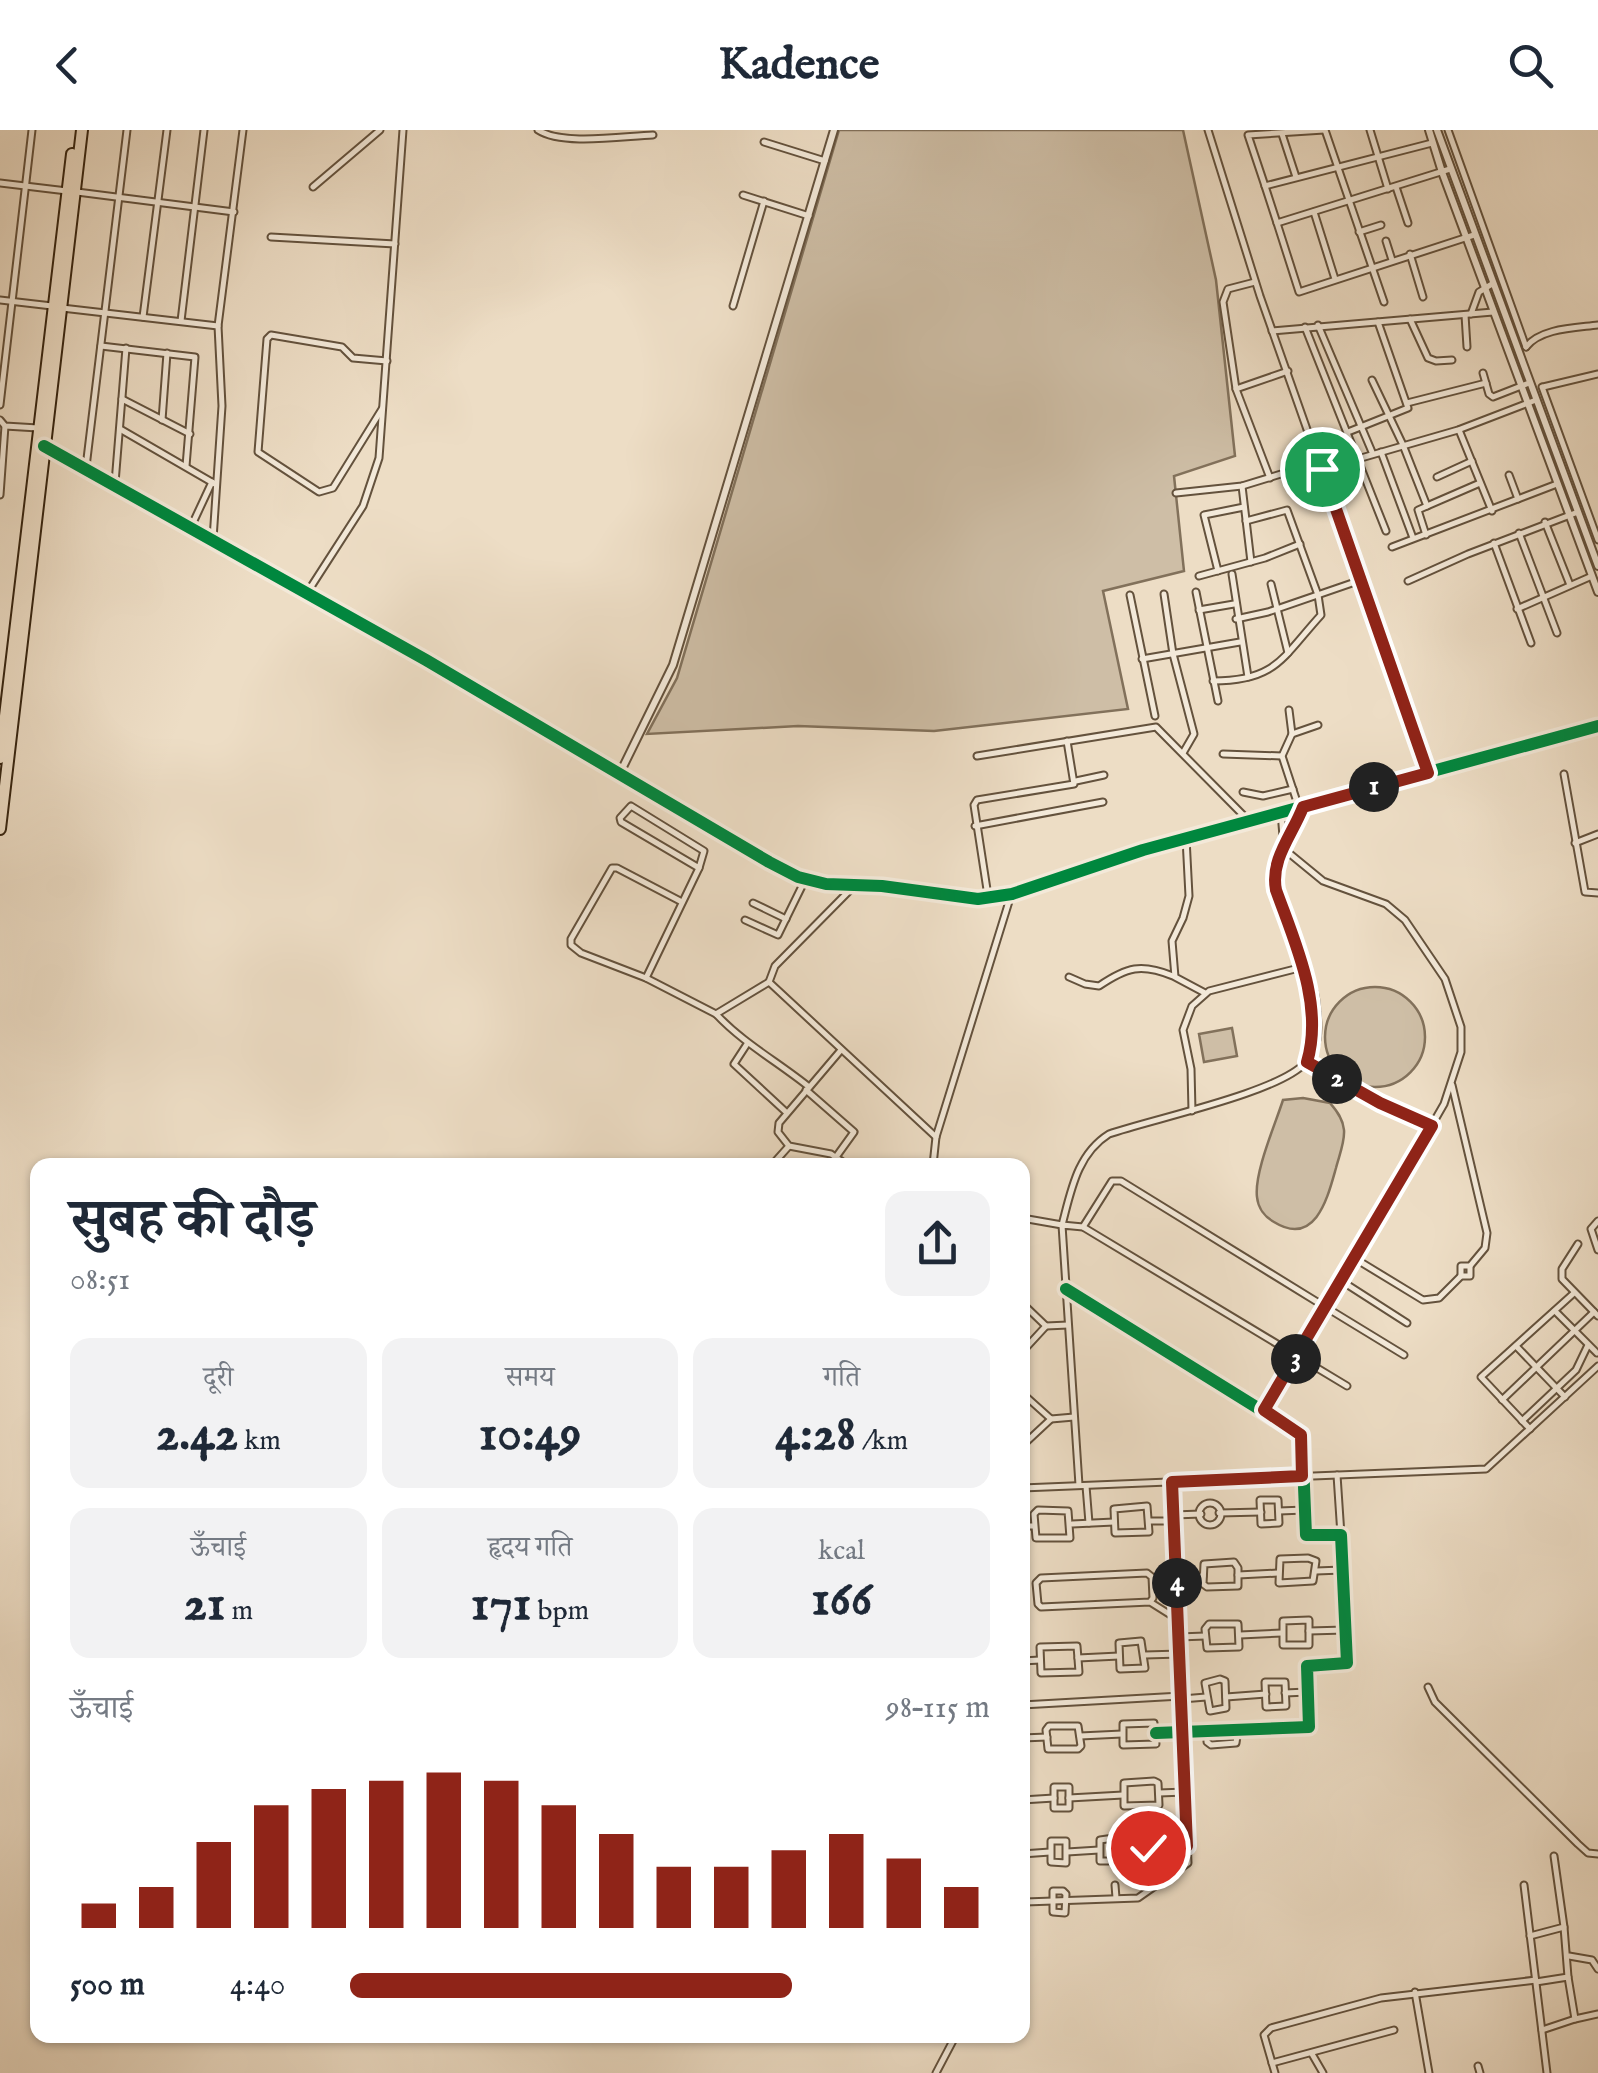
<!DOCTYPE html>
<html lang="hi">
<head>
<meta charset="utf-8">
<style>
  :root { --surface:#fff; --page:#f2f2f3; --text:#1f2937; --muted:#747a83; --accent:#8f2418 }
  body { margin:0; font-family:"IM FELL English","Noto Serif Devanagari",serif; background:var(--page); color:var(--text); height:100vh; display:flex; flex-direction:column; font-size:38px; white-space:nowrap }
  * { box-sizing:border-box; margin:0 }
  p { font-size:32px; color:var(--muted) }
  .icon { flex:none; width:55px; height:55px; fill:none; stroke:currentColor; stroke-width:2; stroke-linecap:round; stroke-linejoin:round }
  .map { position:relative; flex:1; overflow:hidden }
  .sheet { position:absolute; left:30px; top:1028px; width:1000px; height:885px; display:flex; flex-direction:column; background:var(--surface); border-radius:20px; box-shadow:0 2px 8px #0004 }
  .sheet>* { flex:none }
  .pin { position:absolute; display:grid; place-items:center; width:85px; height:85px; color:#fff; margin:-42px; border:5px solid #fff; border-radius:50%; box-shadow:0 2px 10px #0007 }
  .km { position:absolute; width:50px; height:50px; margin:-25px; border-radius:50%; background:#222; color:#fff; font-size:28px; line-height:50px; text-align:center }
  .round { display:grid; place-items:center; flex:none; width:105px; height:105px; border-radius:20px; background:var(--page) }
  .headline { display:flex; align-items:center; justify-content:space-between; height:170px; padding:0 40px }
  h1 { font-size:55px; font-weight:700; line-height:75px }
  .metrics { display:grid; grid-template-columns:repeat(3,1fr); gap:15px; height:170px; padding:10px 40px }
  .metrics div { display:grid; align-content:center; border-radius:20px; background:var(--page); text-align:center }
  .metrics b { font-size:50px; font-weight:700 }
  .metrics small { font-size:28px; font-weight:400 }
  .metrics p { font-size:28px }
  .chart { height:280px; padding:20px 40px }
  .chart p { display:flex; justify-content:space-between }
  .chart svg { width:100%; height:180px; margin-top:10px; stroke:var(--accent); stroke-width:6 }
  ul { padding:0 40px; list-style:none; font-size:32px }
  li { display:grid; grid-template-columns:160px 120px 1fr; align-items:center; height:75px }
  li i { height:25px; border-radius:12px; background:var(--accent) }
  header { display:flex; justify-content:space-between; align-items:center; height:130px; padding:0 40px; background:var(--surface); font-size:45px; font-weight:700 }
  .map>svg:first-child { display:block }
</style>
</head>
<body>
<header><svg class="icon" aria-label="back" viewBox="0 0 24 24"><path d="M15 5l-7 7 7 7"/></svg>Kadence<svg class="icon" aria-label="search" viewBox="0 0 24 24"><circle cx="10" cy="10" r="6"/><path d="M15 15l6 6"/></svg></header>
<div class="map">
<svg width="1598" height="1943" viewBox="0 0 1598 1943">
  <rect width="100%" height="100%" fill="#edddc5"/>
  <filter id="stains"><feTurbulence type="fractalNoise" baseFrequency=".002" numOctaves="4"/><feColorMatrix values="0 0 0 0 .2 0 0 0 0 .09 0 0 0 0 .02 0 0 0 .5 -.17"/></filter>
  <radialGradient id="worn" r=".72"><stop offset=".6" stop-color="#630" stop-opacity="0"/><stop offset="1" stop-color="#630" stop-opacity=".3"/></radialGradient>
  <!-- grass -->
  <g fill="#cebea6" stroke="#82715b" stroke-width="2.5">
    <path d="M 839,0 L 1183,0 L 1216,150 L 1235,326 L 1174,346 L 1184,441 L 1103,461 L 1128,579 L 934,601 L 798,596 L 647,604 L 677,548 Z"/>
    <circle cx="1375" cy="907" r="50"/>
    <path d="M 1232,898 L 1237,926 L 1204,932 L 1199,904 Z"/>
    <path d="M 1303,968 L 1330,973 C 1337,981 1343,989 1344,1000 C 1345,1012 1339,1026 1336,1038 C 1328,1066 1316,1118 1274,1092 C 1265,1087 1258,1078 1257,1067 C 1254,1043 1275,995 1283,970 Z"/>
  </g>
  <g fill="none" stroke-linecap="round" stroke-linejoin="round">
    <!-- minor casing -->
    <g stroke="#64523d" stroke-width="9">
      <g id="minor">
        <path d="M 538,0 C 562,16 624,6 653,5"/>
        <path d="M 1208,0 L 1260,166 L 1428,643"/>
        <path d="M 1324,0 L 1248,5 L 1265,56 L 1432,13"/>
        <path d="M 1325,0 L 1384,172"/>
        <path d="M 1370,0 L 1388,59"/>
        <path d="M 1448,0 L 1526,217"/>
        <path d="M 1282,4 L 1296,47"/>
        <path d="M 764,12 L 825,31"/>
        <path d="M 1450,39 L 1277,93 L 1299,162 L 1474,105"/>
        <path d="M 0,53 L 67,61"/>
        <path d="M 1265,56 L 1277,93"/>
        <path d="M 313,57 L 380,0"/>
        <path d="M 1396,57 L 1408,93"/>
        <path d="M 77,62 L 234,82"/>
        <path d="M 743,65 L 809,86"/>
        <path d="M 1314,82 L 1335,149"/>
        <path d="M 1359,102 L 1381,95"/>
        <path d="M 271,107 L 395,114"/>
        <path d="M 1386,111 L 1392,130"/>
        <path d="M 1410,124 L 1423,167"/>
        <path d="M 1255,152 L 1228,159 L 1223,172 L 1236,259 L 1270,348"/>
        <path d="M 0,170 L 52,176"/>
        <path d="M 733,176 L 764,71"/>
        <path d="M 62,178 L 218,196"/>
        <path d="M 1471,184 L 1479,162 L 1492,154"/>
        <path d="M 1465,185 L 1467,217"/>
        <path d="M 143,187 L 167,0"/>
        <path d="M 1410,189 L 1428,228 L 1436,231 L 1452,230"/>
        <path d="M 181,191 L 204,0"/>
        <path d="M 1318,195 L 1372,322"/>
        <path d="M 1305,197 L 1386,401"/>
        <path d="M 1272,201 L 1493,182"/>
        <path d="M 101,216 L 195,227 L 186,336"/>
        <path d="M 1526,217 C 1541,198 1575,198 1598,195"/>
        <path d="M 1483,243 L 1489,264 L 1493,267 L 1529,253"/>
        <path d="M 1372,250 L 1403,315 L 1427,376 L 1480,353"/>
        <path d="M 1542,257 L 1598,410"/>
        <path d="M 1543,257 L 1598,244"/>
        <path d="M 1236,259 L 1288,241"/>
        <path d="M 122,269 L 190,304"/>
        <path d="M 1407,273 L 1486,253"/>
        <path d="M 0,275 L 32,0"/>
        <path d="M 382,279 L 333,358 L 319,362 L 258,322 L 267,209 L 271,205 L 342,217 L 353,228 L 387,231"/>
        <path d="M 0,290 L 5,296 L 38,298"/>
        <path d="M 162,290 L 167,223"/>
        <path d="M 120,299 L 215,354"/>
        <path d="M 1459,300 L 1492,381"/>
        <path d="M 1348,302 L 1408,278 L 1378,192"/>
        <path d="M 1381,322 L 1413,408"/>
        <path d="M 86,337 L 127,0"/>
        <path d="M 1323,339 L 1458,300 L 1536,270"/>
        <path d="M 1509,345 L 1518,369"/>
        <path d="M 1437,347 L 1472,331"/>
        <path d="M 115,353 L 126,218"/>
        <path d="M 1242,356 L 1251,432"/>
        <path d="M 1176,363 L 1242,356 L 1320,332"/>
        <path d="M 0,365 L 5,296"/>
        <path d="M 1545,392 L 1570,455"/>
        <path d="M 191,397 L 212,352"/>
        <path d="M 1519,403 L 1557,503"/>
        <path d="M 1426,405 L 1418,380 L 1427,376"/>
        <path d="M 213,409 L 222,276 L 218,196 L 243,0"/>
        <path d="M 1494,413 L 1531,513"/>
        <path d="M 1392,417 L 1557,354"/>
        <path d="M 1218,441 L 1204,385 L 1244,377"/>
        <path d="M 1232,444 L 1248,547"/>
        <path d="M 1199,446 L 1265,428 L 1300,414"/>
        <path d="M 1408,451 L 1468,424 L 1578,382"/>
        <path d="M 1271,454 L 1288,523"/>
        <path d="M 1196,462 L 1218,571"/>
        <path d="M 307,463 L 363,376 L 379,328 L 403,0"/>
        <path d="M 1164,464 L 1173,524 L 1194,604 L 1183,623"/>
        <path d="M 1130,465 L 1155,586"/>
        <path d="M 1517,479 L 1592,446"/>
        <path d="M 1199,480 L 1234,474"/>
        <path d="M 1236,489 L 1268,482 L 1361,450"/>
        <path d="M 1142,529 L 1240,512"/>
        <path d="M 1213,551 C 1276,551 1282,528 1321,485 L 1318,465 L 1287,380 L 1246,391"/>
        <path d="M 1289,580 L 1292,604"/>
        <path d="M 1223,624 L 1282,626"/>
        <path d="M 977,626 L 1156,597 L 1249,691"/>
        <path d="M 1564,644 L 1585,762 L 1598,763"/>
        <path d="M 1076,651 L 1104,645"/>
        <path d="M 1243,662 L 1263,666 L 1293,659"/>
        <path d="M 631,676 L 704,721 L 699,738 L 621,692 L 620,688 Z"/>
        <path d="M 1299,678 L 1282,626 L 1292,604 L 1318,595"/>
        <path d="M 1281,682 L 1284,719 L 1274,751 L 1306,846 L 1310,893 L 1309,926"/>
        <path d="M 975,696 L 1103,672"/>
        <path d="M 1285,707 L 1295,696 L 1303,677"/>
        <path d="M 1186,708 L 1189,766 L 1183,788 L 1172,811 L 1175,847 L 1205,863"/>
        <path d="M 1575,713 L 1598,704"/>
        <path d="M 1284,719 L 1323,751 L 1386,774 L 1405,790 L 1445,849 L 1461,897 L 1461,922 L 1444,974 L 1327,1178 L 1404,1225"/>
        <path d="M 854,756 L 775,836 L 769,852 L 936,1007"/>
        <path d="M 988,766 L 974,675 L 977,670 L 1074,654 L 1067,611"/>
        <path d="M 682,772 L 617,738 L 612,738 L 571,809 L 571,815 L 581,823 L 646,848 L 716,884 L 769,852"/>
        <path d="M 753,773 L 786,789"/>
        <path d="M 745,790 L 778,805 L 805,750"/>
        <path d="M 1069,847 L 1085,854 L 1099,856 C 1127,837 1141,833 1173,846"/>
        <path d="M 646,848 L 699,738"/>
        <path d="M 716,884 C 743,913 778,932 809,957"/>
        <path d="M 747,914 L 734,934 L 787,983"/>
        <path d="M 841,920 L 779,993 L 778,1002 L 789,1016 L 831,1024 L 847,1035"/>
        <path d="M 1307,932 L 1380,973 L 1432,996"/>
        <path d="M 1452,955 L 1487,1103 L 1485,1118 L 1470,1136 L 1461,1136 L 1461,1146"/>
        <path d="M 806,960 L 854,1002 L 836,1027"/>
        <path d="M 1192,981 L 1191,939 L 1183,900 L 1192,876 L 1209,861 L 1303,837"/>
        <path d="M 772,1035 L 789,1016"/>
        <path d="M 933,1035 L 936,1007 L 1011,765"/>
        <path d="M 1022,1088 L 1062,1095 C 1071,1061 1077,1024 1109,1004 C 1152,989 1278,963 1305,933 C 1319,919 1319,901 1317,882 C 1316,868 1315,858 1306,846"/>
        <path d="M 1598,1091 L 1591,1099 L 1598,1120"/>
        <path d="M 1083,1097 L 1112,1051 L 1121,1051 L 1327,1178 L 1264,1280"/>
        <path d="M 1578,1114 L 1562,1139 L 1562,1149 L 1598,1186"/>
        <path d="M 1354,1128 L 1423,1170 L 1439,1168 L 1461,1146 L 1470,1146 L 1470,1136"/>
        <path d="M 1340,1150 L 1407,1193"/>
        <path d="M 1066,1159 L 1298,1303 L 1302,1308 L 1306,1405 L 1341,1405 L 1347,1533 L 1307,1536 L 1309,1597 L 1156,1603"/>
        <path d="M 1022,1173 L 1046,1196 L 1068,1195"/>
        <path d="M 1555,1181 L 1597,1223"/>
        <path d="M 1516,1216 L 1565,1267"/>
        <path d="M 1022,1222 L 1046,1196"/>
        <path d="M 1022,1263 L 1051,1289 L 1074,1287"/>
        <path d="M 1502,1270 L 1594,1182"/>
        <path d="M 1522,1291 L 1576,1240 L 1588,1215"/>
        <path d="M 1530,1299 L 1481,1247 L 1574,1163"/>
        <path d="M 1022,1316 L 1051,1289"/>
        <path d="M 1337,1345 L 1341,1405"/>
        <path d="M 1079,1355 L 1062,1095 L 1083,1097 L 1347,1256"/>
        <path d="M 1086,1356 L 1089,1393"/>
        <path d="M 1022,1358 L 1486,1339 L 1598,1236"/>
        <path d="M 1260,1370 L 1278,1370 L 1279,1393 L 1261,1394 Z"/>
        <circle cx="1210" cy="1384" r="11"/>
        <path d="M 1147,1376 L 1149,1402 L 1115,1403 L 1114,1379 Z"/>
        <path d="M 1038,1380 L 1068,1381 L 1070,1408 L 1036,1408 L 1034,1384 Z"/>
        <path d="M 1279,1381 L 1305,1380"/>
        <path d="M 1219,1383 L 1261,1382"/>
        <path d="M 1174,1385 L 1201,1384"/>
        <path d="M 1150,1391 L 1174,1391"/>
        <path d="M 1072,1394 L 1114,1392"/>
        <path d="M 1022,1396 L 1034,1396"/>
        <path d="M 1308,1428 L 1316,1431 L 1313,1451 L 1279,1453 L 1280,1429 Z"/>
        <path d="M 1234,1432 L 1238,1438 L 1238,1456 L 1207,1457 L 1203,1454 L 1204,1434 Z"/>
        <path d="M 1316,1441 L 1342,1440"/>
        <path d="M 1238,1445 L 1278,1443"/>
        <path d="M 1177,1448 L 1203,1446"/>
        <path d="M 1150,1472 L 1153,1468 L 1152,1447 L 1147,1443 L 1041,1448 L 1036,1453 L 1038,1474 L 1041,1477 L 1150,1472 L 1177,1489"/>
        <path d="M 1309,1490 L 1309,1515 L 1283,1515 L 1283,1491 Z"/>
        <path d="M 1209,1494 L 1238,1494 L 1239,1517 L 1207,1518 L 1205,1499 Z"/>
        <path d="M 1309,1501 L 1345,1500"/>
        <path d="M 1240,1505 L 1282,1503"/>
        <path d="M 1179,1507 L 1205,1506"/>
        <path d="M 1141,1511 L 1145,1538 L 1120,1539 L 1119,1513 Z"/>
        <path d="M 1077,1516 L 1079,1542 L 1041,1543 L 1040,1517 Z"/>
        <path d="M 1145,1525 L 1180,1524"/>
        <path d="M 1078,1528 L 1119,1526"/>
        <path d="M 1022,1531 L 1040,1530"/>
        <path d="M 1220,1549 L 1225,1551 L 1226,1578 L 1210,1581 L 1205,1553 Z"/>
        <path d="M 1265,1552 L 1285,1552 L 1286,1576 L 1266,1577 Z"/>
        <path d="M 1428,1557 L 1435,1572 L 1578,1714 L 1588,1723 L 1598,1724"/>
        <path d="M 1285,1563 L 1307,1562"/>
        <path d="M 1226,1567 L 1266,1564"/>
        <path d="M 1182,1569 L 1206,1567"/>
        <path d="M 1022,1575 L 1181,1566"/>
        <path d="M 1154,1593 L 1156,1614 L 1123,1615 L 1123,1594 Z"/>
        <path d="M 1049,1596 L 1078,1596 L 1081,1616 L 1078,1619 L 1048,1619 L 1046,1600 Z"/>
        <path d="M 1207,1601 L 1207,1612 L 1211,1615 L 1236,1613 L 1238,1599"/>
        <path d="M 1080,1606 L 1122,1604"/>
        <path d="M 1022,1608 L 1047,1607"/>
        <path d="M 1154,1651 L 1158,1653 L 1159,1675 L 1124,1676 L 1124,1653 Z"/>
        <rect x="1054" y="1657" width="15" height="21"/>
        <path d="M 1159,1663 L 1185,1662"/>
        <path d="M 1069,1668 L 1123,1665"/>
        <path d="M 1022,1670 L 1054,1668"/>
        <circle cx="1157" cy="1715" r="11"/>
        <path d="M 1114,1708 L 1115,1731 L 1100,1731 L 1100,1710 Z"/>
        <path d="M 1051,1711 L 1066,1711 L 1066,1733 L 1051,1732 Z"/>
        <path d="M 1165,1717 L 1187,1716"/>
        <path d="M 1117,1719 L 1148,1718"/>
        <path d="M 1067,1722 L 1099,1720"/>
        <path d="M 1022,1724 L 1050,1722"/>
        <path d="M 1022,1733 L 1025,1772 L 1022,1777"/>
        <path d="M 1115,1755 L 1116,1768"/>
        <path d="M 1524,1755 L 1547,1943"/>
        <path d="M 1053,1761 L 1063,1761 L 1066,1764 L 1065,1783 L 1053,1782 Z"/>
        <path d="M 1025,1772 L 1138,1768 L 1188,1733 L 1173,1352"/>
        <path d="M 1564,1797 L 1568,1847"/>
        <path d="M 1530,1806 L 1564,1797 L 1554,1726"/>
        <path d="M 1569,1826 L 1592,1830 L 1598,1839"/>
        <path d="M 1536,1852 L 1568,1847 L 1575,1889 L 1542,1900"/>
        <path d="M 1415,1862 L 1429,1943"/>
        <path d="M 1575,1889 L 1598,1884"/>
        <path d="M 1312,1924 L 1323,1943"/>
        <path d="M 1272,1933 L 1394,1900"/>
        <path d="M 1478,1936 L 1480,1943"/>
        <path d="M 936,1943 L 956,1905"/>
        <path d="M 1275,1943 L 1264,1905 L 1271,1898 L 1381,1868 L 1536,1850"/>
      </g>
    </g>
    <!-- tertiary casing -->
    <g stroke="#64523d" stroke-width="10">
      <g id="tertiary">
        <path d="M 1429,0 L 1442,42 L 1598,462"/>
        <path d="M 1437,0 L 1598,436"/>
        <path d="M 45,316 L 426,530 L 769,732 L 798,747 L 826,754 L 882,756 L 978,769 L 1012,764 L 1143,720 L 1598,596"/>
        <path d="M 619,645 L 673,535 L 834,0"/>
      </g>
    </g>
    <!-- trunk casing -->
    <g stroke="#362410" stroke-width="14">
      <g id="trunk">
        <path d="M 0,628 L 72,24"/>
        <path d="M 0,699 L 82,0"/>
      </g>
    </g>
    <!-- minor -->
    <use href="#minor" stroke="#f3e9d9" stroke-width="5"/>
    <!-- tertiary -->
    <use href="#tertiary" stroke="#f3e9d9" stroke-width="6"/>
    <!-- trunk -->
    <use href="#trunk" stroke="#edddc5" stroke-width="10"/>
    <!-- cycleway casing -->
    <g stroke="#f3e9d9" stroke-width="19">
      <g id="cycleway">
        <path d="M 44,316 L 426,530 L 769,732 L 798,747 L 826,754 L 882,756 L 978,769 L 1012,764 L 1143,720 L 1598,596"/>
        <path d="M 1066,1159 L 1298,1303 L 1302,1308 L 1306,1405 L 1341,1405 L 1347,1533 L 1307,1536 L 1309,1597 L 1156,1603"/>
      </g>
    </g>
    <!-- cycleway -->
    <use href="#cycleway" stroke="#00873e" stroke-width="12"/>
  </g>
  <g fill="none" stroke-linecap="round" stroke-linejoin="round">
    <!-- route casing -->
    <g stroke="#fff" stroke-width="20">
      <path id="route" d="M 1148,1718 L 1150,1726 L 1162,1726 L 1165,1717 L 1187,1716 L 1172,1352 L 1302,1346 L 1301,1305 L 1264,1280 L 1432,996 L 1380,973 L 1307,932 C 1324,875 1295,813 1276,760 C 1270,729 1293,704 1303,677 L 1428,643 L 1322,339"/>
    </g>
    <!-- route -->
    <use href="#route" stroke="#8f2418" stroke-width="12"/>
  </g>
  <rect width="100%" height="100%" filter="url(#stains)"/>
  <rect width="100%" height="100%" fill="url(#worn)"/>
</svg>
<div class="pin" style="left:1322px;top:339px;background:#1e9e55"><svg class="icon" aria-label="arrive" viewBox="0 0 24 24"><path d="M6 21V4h12l-3 4 3 4H6"/></svg></div>
<div class="pin" style="left:1148px;top:1718px;background:#d93025"><svg class="icon" aria-label="check" viewBox="0 0 24 24"><path d="M5 12l5 5 9-10"/></svg></div>
<b class="km" style="left:1374px;top:657px">1</b>
<b class="km" style="left:1337px;top:949px">2</b>
<b class="km" style="left:1296px;top:1229px">3</b>
<b class="km" style="left:1177px;top:1453px">4</b>
<section class="sheet">
<div class="headline"><div><h1>सुबह की दौड़</h1><p>08:51</p></div><a class="round"><svg class="icon" aria-label="share" viewBox="0 0 24 24"><path d="M12 15V3M7 8l5-5 5 5M5 13v7h14v-7"/></svg></a></div>
<div class="metrics">
<div><p>दूरी</p><b>2.42<small> km</small></b></div>
<div><p>समय</p><b>10:49</b></div>
<div><p>गति</p><b>4:28<small> /km</small></b></div>
</div>
<div class="metrics">
<div><p>ऊँचाई</p><b>21<small> m</small></b></div>
<div><p>हृदय गति</p><b>171<small> bpm</small></b></div>
<div><p>kcal</p><b>166</b></div>
</div>
<div class="chart"><p><span>ऊँचाई</span>98–115 m</p>
<svg viewBox="0 0 160 44" preserveAspectRatio="none"><path d="M5 44V38M15 44V34M25 44V23M35 44V14M45 44V10M55 44V8M65 44V6M75 44V8M85 44V14M95 44V21M105 44V29M115 44V29M125 44V25M135 44V21M145 44V27M155 44V34"/></svg>
</div>
<ul>
<li><b>500 m</b>4:40<i style="width:69%"></i></li>
</ul>
</section>
</div>
</body>
</html>
